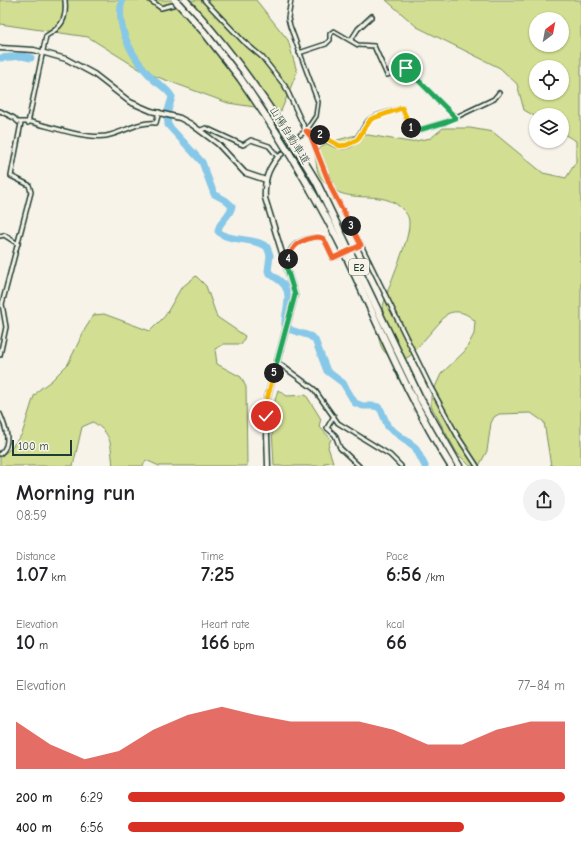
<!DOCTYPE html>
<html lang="en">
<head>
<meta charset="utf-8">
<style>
  :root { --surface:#fff; --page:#f2f2f2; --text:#202124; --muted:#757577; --accent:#d93025 }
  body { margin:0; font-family:"Comic Neue","Klee One",sans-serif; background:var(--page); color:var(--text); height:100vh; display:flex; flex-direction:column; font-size:15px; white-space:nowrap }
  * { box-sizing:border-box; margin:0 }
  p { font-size:13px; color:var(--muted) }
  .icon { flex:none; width:22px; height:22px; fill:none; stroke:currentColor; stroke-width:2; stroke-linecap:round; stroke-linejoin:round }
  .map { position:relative; height:466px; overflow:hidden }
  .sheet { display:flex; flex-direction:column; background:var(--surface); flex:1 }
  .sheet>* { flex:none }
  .needle { width:26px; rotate:32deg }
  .fabs { position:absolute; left:529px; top:12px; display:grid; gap:8px }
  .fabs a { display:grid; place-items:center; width:40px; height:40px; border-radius:50%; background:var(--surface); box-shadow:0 1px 3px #0004; font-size:20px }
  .scale { position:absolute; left:12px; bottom:10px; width:60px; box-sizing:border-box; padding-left:4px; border:2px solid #1f3d34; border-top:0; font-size:11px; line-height:14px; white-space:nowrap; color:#1f3d34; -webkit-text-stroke:3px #f7f3e8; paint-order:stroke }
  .pin { position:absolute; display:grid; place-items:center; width:34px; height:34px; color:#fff; margin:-17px; border:2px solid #fff; border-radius:50%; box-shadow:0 1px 4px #0007 }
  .km { position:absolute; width:20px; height:20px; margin:-10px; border-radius:50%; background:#222; color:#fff; font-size:11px; line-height:20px; text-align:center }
  .round { display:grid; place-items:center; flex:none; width:42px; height:42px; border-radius:21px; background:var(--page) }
  .overview { display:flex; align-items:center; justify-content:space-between; height:68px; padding:0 16px }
  h1 { font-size:22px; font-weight:600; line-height:30px }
  .metrics { display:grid; grid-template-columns:repeat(3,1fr); gap:6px; height:68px; padding:4px 16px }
  .metrics div { display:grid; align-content:center }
  .metrics b { font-size:20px; font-weight:600 }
  .metrics small { font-size:11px; font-weight:400 }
  .metrics p { font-size:11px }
  .chart { height:112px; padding:8px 16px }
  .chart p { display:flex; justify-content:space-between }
  .chart svg { width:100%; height:72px; margin-top:4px; fill:var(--accent); opacity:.7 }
  ul { padding:0 16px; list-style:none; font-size:13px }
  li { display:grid; grid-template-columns:64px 48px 1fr; align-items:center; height:30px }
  li i { height:10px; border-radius:5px; background:var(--accent) }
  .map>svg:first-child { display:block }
</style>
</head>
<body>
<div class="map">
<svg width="581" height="466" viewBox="0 0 581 466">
  <rect width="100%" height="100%" fill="#f7f3e8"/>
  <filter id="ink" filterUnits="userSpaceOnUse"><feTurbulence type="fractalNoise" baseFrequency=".025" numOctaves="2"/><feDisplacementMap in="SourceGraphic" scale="8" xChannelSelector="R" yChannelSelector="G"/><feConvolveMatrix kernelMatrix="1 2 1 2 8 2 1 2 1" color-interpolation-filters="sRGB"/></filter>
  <g filter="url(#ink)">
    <!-- green -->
    <g fill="#d2de91" stroke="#788e62" fill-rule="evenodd">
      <path d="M 0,0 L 256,0 L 288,40 L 297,72 L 281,111 L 228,103 L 144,72 L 88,37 L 0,24 Z"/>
      <path d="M 386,0 L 581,0 L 581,466 L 551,466 L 544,422 L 531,413 L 499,414 L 494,417 L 491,423 L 487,451 L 479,466 L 470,466 L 457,453 L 431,406 L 431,396 L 441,374 L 465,351 L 474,334 L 475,321 C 467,313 457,309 447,314 L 410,356 L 401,361 C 346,349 410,257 409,223 C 409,217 407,214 403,210 C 386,191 362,201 340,193 C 334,190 325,183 321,178 C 316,171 316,160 315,152 L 327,143 L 352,136 L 368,135 L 410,142 L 431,138 L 443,128 L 470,128 L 493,132 L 543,173 L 566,178 L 576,162 L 576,141 L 562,133 L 562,115 L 536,115 L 536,117 L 524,110 L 517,84 L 500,68 L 417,27 ZM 536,19 L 562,19 L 562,45 L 536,45 ZM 536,67 L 562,67 L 562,93 L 536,93 Z"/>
      <path d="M 196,276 L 206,286 L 217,317 L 245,336 L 242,344 L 224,344 L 215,349 L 217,364 L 241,377 L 246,387 L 247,466 L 159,466 L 146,460 L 143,466 L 113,466 C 110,443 113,435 93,422 L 82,427 L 73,466 L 0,466 L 0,453 L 5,453 L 10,449 L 22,434 L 34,396 L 40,389 L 51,381 L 68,364 L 85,329 L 94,315 L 104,314 L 150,331 L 165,316 L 181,288 Z"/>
      <path d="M 278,390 L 287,396 L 306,395 L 321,419 L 319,426 L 331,439 L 328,447 L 333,462 L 324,463 L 324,466 L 274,466 C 273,440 269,415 278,390 Z"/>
    </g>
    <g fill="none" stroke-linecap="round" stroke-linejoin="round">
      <!-- river -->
      <g stroke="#87c8e8" stroke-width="7">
        <path d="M 122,0 C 115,30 134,60 154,80 C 161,86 168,89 172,97 L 167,114 L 168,125 L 202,162 L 214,194 L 225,200 L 232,206 C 230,217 219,221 218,231 C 227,242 254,237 267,247 L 270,255 L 268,271 C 272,277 280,279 284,285 C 293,297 284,312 285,325 L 291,330 L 310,336 L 315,340 L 327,371 L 343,383 L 355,403 L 363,406 L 374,406 L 378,407 L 381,410 L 388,427 L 415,447 L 425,466"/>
        <path d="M 0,58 L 22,56 L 31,58"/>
      </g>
      <!-- minor-tunnel -->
      <path stroke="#cccfc4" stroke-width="3" stroke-dasharray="3 1.5" stroke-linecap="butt" d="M 282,154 L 300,135"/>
      <!-- minor casing -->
      <g stroke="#1f3d34" stroke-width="6">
        <g id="minor">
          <path d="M 150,0 L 161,8 L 176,4 L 181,0"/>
          <path d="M 204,0 L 243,41 L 262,57 L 285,86 L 306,131 L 311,137 L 332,190 L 361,245 L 430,386 L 458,437 L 477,466"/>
          <path d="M 291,0 L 288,18 L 290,26 L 318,102 L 316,116 L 306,131 L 300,135"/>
          <path d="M 351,40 L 358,29 L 372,16"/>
          <path d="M 299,53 L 326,44 L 330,40 L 330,34 L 334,31 L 358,45 L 374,46 L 387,75 L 406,68 L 456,118"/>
          <path d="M 0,111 L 14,118 L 18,122 L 31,122 C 52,127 85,139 106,136 C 123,133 138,121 156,123 L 159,112"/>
          <path d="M 28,123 L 46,36 C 62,27 67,19 65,0"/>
          <path d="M 201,130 L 206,128 L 243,145 L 251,140 L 269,146 L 278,157 L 282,154"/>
          <path d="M 306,131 C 319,134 327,142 339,146 C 356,150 361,127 370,119 C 375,115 395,111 402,108 L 412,132 L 446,122 L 494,99 L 499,93"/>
          <path d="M 0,236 L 4,235 L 18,244"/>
          <path d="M 285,263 C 289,258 289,253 292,248 C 297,241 316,234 324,239 L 333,258 L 336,257"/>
          <path d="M 0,355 L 6,327 L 2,304 L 31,192 L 29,185 L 11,176 L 21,123"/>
          <path d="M 277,362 L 314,389 L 338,423 L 390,455 L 401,466"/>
          <path d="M 0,414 C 5,426 13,444 0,454"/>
          <path d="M 334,416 L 327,428 L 335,435 L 340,448 L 359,466"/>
        </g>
      </g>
      <!-- tertiary casing -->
      <g stroke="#1f3d34" stroke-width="7">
        <g id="tertiary">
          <path d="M 0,48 L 34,50 L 66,59 L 94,74 L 130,102 L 151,111 L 180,118 L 191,124 L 218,144 L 245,173 L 266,180"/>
          <path d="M 268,466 L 266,403 L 295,295 L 265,198 C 264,182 267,170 278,157"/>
        </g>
      </g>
      <!-- motorway casing -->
      <g stroke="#1f3d34" stroke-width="9">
        <g id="motorway">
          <path d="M 185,0 C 236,55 278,117 316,181 L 420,398 L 459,466"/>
          <path d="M 240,78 C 281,137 317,196 348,260 C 381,330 410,401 451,466"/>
        </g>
      </g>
      <!-- minor -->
      <use href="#minor" stroke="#f7f3e8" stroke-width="3"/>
      <!-- tertiary -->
      <use href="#tertiary" stroke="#f7f3e8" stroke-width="4"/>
      <!-- motorway -->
      <use href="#motorway" stroke="#f7f3e8" stroke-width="6"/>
      <!-- minor-bridge casing -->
      <g stroke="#1f3d34" stroke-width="6" stroke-linecap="butt">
        <path id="minor-bridge" d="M 336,257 L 359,246"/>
      </g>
      <!-- motorway-bridge casing -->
      <g stroke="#1f3d34" stroke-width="9" stroke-linecap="butt">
        <path id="motorway-bridge" d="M 175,0 L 204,32 L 240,78"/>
      </g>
      <!-- minor-bridge -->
      <use href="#minor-bridge" stroke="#f7f3e8" stroke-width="3"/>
      <!-- motorway-bridge -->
      <use href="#motorway-bridge" stroke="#f7f3e8" stroke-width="6"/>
    </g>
  </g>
  <g fill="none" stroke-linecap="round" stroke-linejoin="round" filter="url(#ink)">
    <!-- split-1 casing -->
    <g stroke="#fff" stroke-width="8">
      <path id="split-1" d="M 406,68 L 456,118 L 446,122 L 412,132 L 411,128"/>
    </g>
    <!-- split-2 casing -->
    <g stroke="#fff" stroke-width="8">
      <path id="split-2" d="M 320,135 L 340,146 L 347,145 L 357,140 L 371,119 L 402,108 L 411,128"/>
    </g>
    <!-- split-3 casing -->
    <g stroke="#fff" stroke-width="8">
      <path id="split-3" d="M 320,135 L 306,131 L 311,137 L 332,190 L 351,226"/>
    </g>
    <!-- split-4 casing -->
    <g stroke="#fff" stroke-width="8">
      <path id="split-4" d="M 288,259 C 293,245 298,242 311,238 C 316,237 320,236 324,239 L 333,258 L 359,246 L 361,245 L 351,226"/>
    </g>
    <!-- split-5 casing -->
    <g stroke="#fff" stroke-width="8">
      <path id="split-5" d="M 274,373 L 295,295 L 285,262 L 288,259"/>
    </g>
    <!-- split-6 casing -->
    <g stroke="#fff" stroke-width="8">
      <path id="split-6" d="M 266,416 L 266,403 L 274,373"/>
    </g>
    <!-- split-1 -->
    <use href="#split-1" stroke="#22a559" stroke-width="5"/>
    <!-- split-2 -->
    <use href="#split-2" stroke="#f5b400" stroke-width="5"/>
    <!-- split-3 -->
    <use href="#split-3" stroke="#f0652b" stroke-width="5"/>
    <!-- split-4 -->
    <use href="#split-4" stroke="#f0652b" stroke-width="5"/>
    <!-- split-5 -->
    <use href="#split-5" stroke="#22a559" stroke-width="5"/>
    <!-- split-6 -->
    <use href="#split-6" stroke="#f5b400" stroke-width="5"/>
  </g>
  <g text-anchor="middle" stroke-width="3.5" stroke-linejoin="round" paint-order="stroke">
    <!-- shield labels -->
    <rect fill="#f7f3e8" stroke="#60746a" stroke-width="1" x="349" y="259" width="20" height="16" rx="3"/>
    <g font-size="10" font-weight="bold" fill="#1f3d34">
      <text x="359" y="271">E2</text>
    </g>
    <!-- street labels -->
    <g font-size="11" fill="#1f3d34" stroke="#f7f3e8">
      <text transform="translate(290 135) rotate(58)" y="4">山陽自動車道</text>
    </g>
  </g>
</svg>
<div class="fabs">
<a><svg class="needle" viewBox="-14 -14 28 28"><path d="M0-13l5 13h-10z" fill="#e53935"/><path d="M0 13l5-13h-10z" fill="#757577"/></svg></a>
<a><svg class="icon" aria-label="locate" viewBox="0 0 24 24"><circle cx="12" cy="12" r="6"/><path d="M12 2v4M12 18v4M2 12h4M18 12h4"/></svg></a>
<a><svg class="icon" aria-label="layers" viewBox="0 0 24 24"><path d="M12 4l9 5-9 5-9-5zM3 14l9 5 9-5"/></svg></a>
</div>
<div class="scale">100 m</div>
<div class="pin" style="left:406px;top:68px;background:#1e9e55"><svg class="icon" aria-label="arrive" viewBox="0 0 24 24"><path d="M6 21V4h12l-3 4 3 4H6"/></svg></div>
<div class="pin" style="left:266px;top:416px;background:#d93025"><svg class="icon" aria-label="check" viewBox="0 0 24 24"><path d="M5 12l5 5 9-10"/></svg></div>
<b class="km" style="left:411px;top:128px">1</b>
<b class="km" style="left:320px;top:135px">2</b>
<b class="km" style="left:351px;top:226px">3</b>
<b class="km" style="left:288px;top:259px">4</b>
<b class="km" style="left:274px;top:373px">5</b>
</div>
<section class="sheet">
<div class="overview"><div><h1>Morning run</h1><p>08:59</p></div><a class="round"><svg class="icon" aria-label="share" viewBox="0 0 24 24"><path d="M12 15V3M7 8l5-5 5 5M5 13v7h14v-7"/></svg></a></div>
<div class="metrics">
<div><p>Distance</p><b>1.07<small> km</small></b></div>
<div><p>Time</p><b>7:25</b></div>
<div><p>Pace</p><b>6:56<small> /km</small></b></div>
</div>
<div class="metrics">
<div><p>Elevation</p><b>10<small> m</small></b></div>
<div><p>Heart rate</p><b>166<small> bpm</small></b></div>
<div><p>kcal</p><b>66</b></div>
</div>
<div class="chart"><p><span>Elevation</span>77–84 m</p>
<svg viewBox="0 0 160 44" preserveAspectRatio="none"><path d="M0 44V15L10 29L20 38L30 33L40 20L50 11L60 6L70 11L80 15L90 15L100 15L110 20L120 29L130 29L140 20L150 15L160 15V44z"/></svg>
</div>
<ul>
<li><b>200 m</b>6:29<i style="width:100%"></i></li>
<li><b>400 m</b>6:56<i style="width:77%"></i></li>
</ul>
</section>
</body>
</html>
